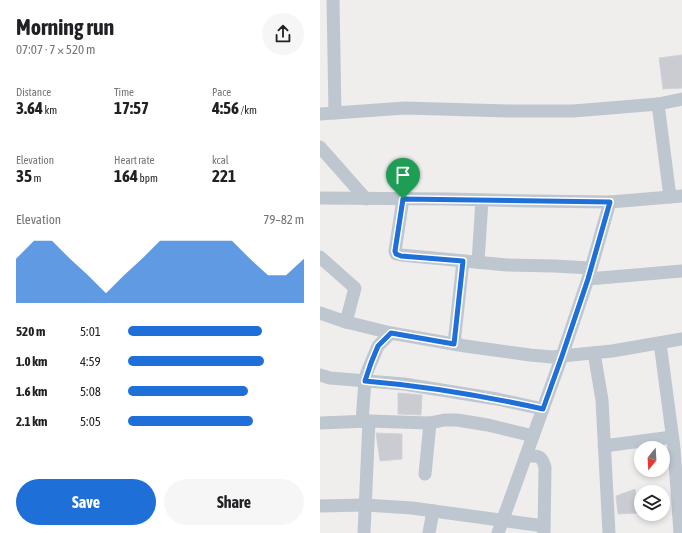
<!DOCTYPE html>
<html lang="en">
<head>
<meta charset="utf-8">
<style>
  :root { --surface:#fff; --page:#f6f6f6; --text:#202124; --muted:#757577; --accent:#1e70d8 }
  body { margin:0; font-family:"Asap Condensed",sans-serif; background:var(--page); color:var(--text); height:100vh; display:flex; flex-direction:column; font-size:15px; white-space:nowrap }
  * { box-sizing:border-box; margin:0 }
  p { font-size:13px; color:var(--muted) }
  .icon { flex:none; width:22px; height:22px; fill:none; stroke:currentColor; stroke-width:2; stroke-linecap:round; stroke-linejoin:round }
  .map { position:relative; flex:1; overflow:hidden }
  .details { display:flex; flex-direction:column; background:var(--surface); width:320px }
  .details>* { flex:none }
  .needle { width:26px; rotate:198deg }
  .tools { position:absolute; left:314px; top:441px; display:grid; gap:8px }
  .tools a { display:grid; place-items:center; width:36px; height:36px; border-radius:50%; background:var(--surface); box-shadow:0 2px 6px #0003; font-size:20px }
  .pin { position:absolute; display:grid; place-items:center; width:34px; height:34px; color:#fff; margin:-41px -17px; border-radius:50% 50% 50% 0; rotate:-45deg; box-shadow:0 0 4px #0007 }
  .pin .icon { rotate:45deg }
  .round { display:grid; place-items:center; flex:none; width:42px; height:42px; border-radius:21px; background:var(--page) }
  .headline { display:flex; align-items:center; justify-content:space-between; height:68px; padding:0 16px }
  h1 { font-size:22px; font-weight:700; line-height:30px }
  .stats { display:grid; grid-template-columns:repeat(3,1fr); gap:6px; height:68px; padding:4px 16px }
  .stats div { display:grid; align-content:center }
  .stats b { font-size:17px; font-weight:700 }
  .stats small { font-size:11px; font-weight:400 }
  .stats p { font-size:11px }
  .chart { height:112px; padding:8px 16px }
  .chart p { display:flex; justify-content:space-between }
  .chart svg { width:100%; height:72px; margin-top:4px; fill:var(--accent); opacity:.7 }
  .action { display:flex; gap:8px; margin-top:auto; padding:8px 16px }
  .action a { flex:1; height:46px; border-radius:24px; background:var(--accent); color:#fff; font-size:16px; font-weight:700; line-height:46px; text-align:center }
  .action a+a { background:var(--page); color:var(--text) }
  ul { padding:0 16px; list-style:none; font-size:13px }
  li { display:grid; grid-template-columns:64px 48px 1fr; align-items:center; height:30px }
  li i { height:10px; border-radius:5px; background:var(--accent) }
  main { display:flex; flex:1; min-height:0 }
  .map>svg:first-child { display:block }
</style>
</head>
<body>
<main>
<section class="details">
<div class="headline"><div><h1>Morning run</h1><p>07:07 · 7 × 520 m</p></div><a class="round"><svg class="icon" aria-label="share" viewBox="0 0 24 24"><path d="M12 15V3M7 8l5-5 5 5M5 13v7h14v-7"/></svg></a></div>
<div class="stats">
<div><p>Distance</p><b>3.64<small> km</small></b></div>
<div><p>Time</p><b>17:57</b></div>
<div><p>Pace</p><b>4:56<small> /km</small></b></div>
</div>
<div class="stats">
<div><p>Elevation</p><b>35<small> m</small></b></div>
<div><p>Heart rate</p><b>164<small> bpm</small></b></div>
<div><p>kcal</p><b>221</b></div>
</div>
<div class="chart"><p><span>Elevation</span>79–82 m</p>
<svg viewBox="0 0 160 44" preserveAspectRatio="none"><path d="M0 44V17L10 6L20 6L30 17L40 27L50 38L60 27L70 17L80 6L90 6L100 6L110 6L120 6L130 17L140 27L150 27L160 17V44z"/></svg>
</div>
<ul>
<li><b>520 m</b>5:01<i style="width:76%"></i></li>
<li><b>1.0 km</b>4:59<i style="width:77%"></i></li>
<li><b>1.6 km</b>5:08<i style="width:68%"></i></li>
<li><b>2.1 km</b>5:05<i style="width:71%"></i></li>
</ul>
<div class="action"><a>Save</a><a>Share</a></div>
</section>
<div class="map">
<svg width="362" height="533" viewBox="0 0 362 533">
  <rect width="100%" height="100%" fill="#f0eded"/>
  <!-- building -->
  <g fill="#caccd2" stroke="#d1d3d8">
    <path d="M 362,55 L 362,88 L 343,89 L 339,58 Z"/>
    <path d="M 78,393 L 102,395 L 101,415 L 78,414 Z"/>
    <path d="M 56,433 L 82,434 L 82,459 L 60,461 Z"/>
    <path d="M 315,489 L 319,513 L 298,514 L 296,496 Z"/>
  </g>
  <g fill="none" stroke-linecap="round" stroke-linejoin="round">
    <!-- minor -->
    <g stroke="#bec7cf" stroke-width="13">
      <path d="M 13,0 L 15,113"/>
      <path d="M 338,104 L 350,197"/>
      <path d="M 0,114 L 85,108 L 188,111 L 253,111 L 290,108 L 338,104 L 362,99"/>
      <path d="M 0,147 L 46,199"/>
      <path d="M 0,198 L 129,199 L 214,201 L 290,202 L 362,196"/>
      <path d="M 83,199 L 75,251 L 76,254 L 81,255 L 187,265 L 234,266 L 271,268"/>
      <path d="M 0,257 L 35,288 L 26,322"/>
      <path d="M 158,262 L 162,200"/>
      <path d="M 268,279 L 362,271"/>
      <path d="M 0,313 L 26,322 L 71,333 L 145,346 L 210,355 L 232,357 L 292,351 L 362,339"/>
      <path d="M 340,343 L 354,448 L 360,533"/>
      <path d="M 134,344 L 143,261"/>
      <path d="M 274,353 L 282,400 L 289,533"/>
      <path d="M 0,375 L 10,378 L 84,384 L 177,399 L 223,409"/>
      <path d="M 42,421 L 45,381 L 47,372 L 58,346 L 71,333"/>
      <path d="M 0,423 L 49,421 L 110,423 L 124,420 L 137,420 L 168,425 L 213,436"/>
      <path d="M 284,446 L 352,437"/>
      <path d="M 206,456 C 218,456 221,454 225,467 L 224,533"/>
      <path d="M 105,474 L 110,423"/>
      <path d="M 0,506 L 45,505 L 92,508 L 224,526"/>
      <path d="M 44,533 L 49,421"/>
      <path d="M 109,533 L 113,511"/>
      <path d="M 178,533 L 242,356 L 268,279 L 290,202"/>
    </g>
  </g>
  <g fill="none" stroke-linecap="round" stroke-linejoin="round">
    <!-- route casing -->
    <g stroke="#fff" stroke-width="8">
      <path id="route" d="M 83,199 L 290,202 L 268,279 L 242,356 L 223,409 C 164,396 105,386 45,381 L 51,363 L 58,346 L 71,333 L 134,344 L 143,261 L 81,256 L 76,254 L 75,251 Z"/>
    </g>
    <!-- route -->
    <use href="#route" stroke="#1e70d8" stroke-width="5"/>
  </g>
</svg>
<div class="tools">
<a><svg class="needle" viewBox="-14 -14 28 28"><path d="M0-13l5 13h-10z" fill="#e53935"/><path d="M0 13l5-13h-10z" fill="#757577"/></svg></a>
<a><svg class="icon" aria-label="layers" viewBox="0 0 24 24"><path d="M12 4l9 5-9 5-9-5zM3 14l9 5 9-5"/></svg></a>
</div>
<div class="pin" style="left:83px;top:199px;background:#1e9e55"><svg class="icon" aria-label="arrive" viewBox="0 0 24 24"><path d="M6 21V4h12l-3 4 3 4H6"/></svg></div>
</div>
</main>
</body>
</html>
